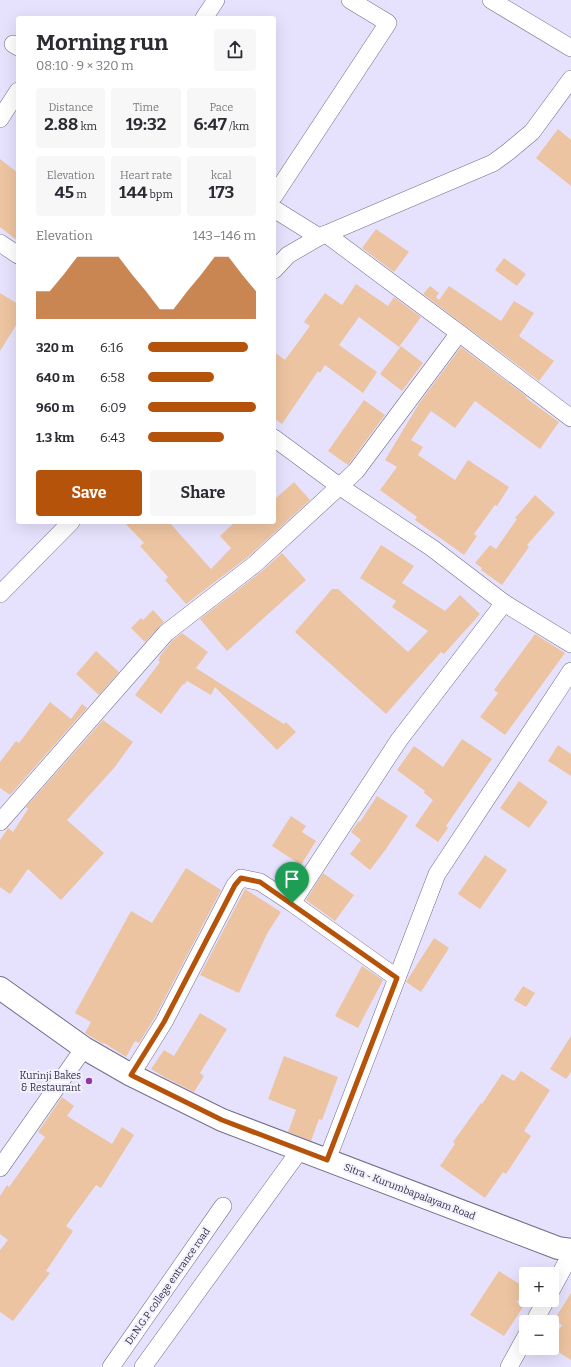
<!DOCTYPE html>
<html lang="en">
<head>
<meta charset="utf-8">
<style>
  :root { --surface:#fff; --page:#f7f7f7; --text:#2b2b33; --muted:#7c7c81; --accent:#b45309 }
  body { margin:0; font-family:Bitter,serif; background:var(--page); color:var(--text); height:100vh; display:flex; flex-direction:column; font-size:15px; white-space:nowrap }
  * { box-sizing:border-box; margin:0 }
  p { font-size:13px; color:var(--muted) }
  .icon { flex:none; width:22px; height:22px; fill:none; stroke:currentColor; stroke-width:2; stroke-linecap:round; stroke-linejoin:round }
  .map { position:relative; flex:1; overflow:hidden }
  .drawer { position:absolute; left:16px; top:16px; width:260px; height:508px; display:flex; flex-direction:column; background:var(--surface); border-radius:4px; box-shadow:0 4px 16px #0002 }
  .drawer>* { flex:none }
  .buttons { position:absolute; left:519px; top:1267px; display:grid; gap:8px }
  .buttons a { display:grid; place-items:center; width:40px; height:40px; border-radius:4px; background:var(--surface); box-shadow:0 4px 16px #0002; font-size:20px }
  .pin { position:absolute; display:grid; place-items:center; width:34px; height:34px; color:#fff; margin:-41px -17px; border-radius:50% 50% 50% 0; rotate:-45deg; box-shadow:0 0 4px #0007 }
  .pin .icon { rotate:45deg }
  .round { display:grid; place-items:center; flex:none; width:42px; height:42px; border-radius:4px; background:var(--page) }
  .summary { display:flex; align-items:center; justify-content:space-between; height:68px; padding:0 20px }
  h1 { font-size:22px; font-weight:700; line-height:30px }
  .stats { display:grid; grid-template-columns:repeat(3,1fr); gap:6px; height:68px; padding:4px 20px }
  .stats div { display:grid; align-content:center; border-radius:4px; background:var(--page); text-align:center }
  .stats b { font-size:17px; font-weight:700 }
  .stats small { font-size:11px; font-weight:400 }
  .stats p { font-size:11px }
  .chart { height:112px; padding:8px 20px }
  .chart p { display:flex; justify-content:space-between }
  .chart svg { width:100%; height:72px; margin-top:4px; fill:var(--accent); opacity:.7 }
  .action { display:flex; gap:8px; margin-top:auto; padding:8px 20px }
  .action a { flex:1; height:46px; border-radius:4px; background:var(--accent); color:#fff; font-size:16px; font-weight:700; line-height:46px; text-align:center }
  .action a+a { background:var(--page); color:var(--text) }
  ul { padding:0 20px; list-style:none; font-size:13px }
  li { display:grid; grid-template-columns:64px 48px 1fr; align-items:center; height:30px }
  li i { height:10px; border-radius:5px; background:var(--accent) }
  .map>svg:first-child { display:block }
</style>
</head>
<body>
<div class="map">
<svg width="571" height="1367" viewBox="0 0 571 1367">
  <rect width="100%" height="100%" fill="#e6e2fd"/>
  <!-- building -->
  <g fill="#edc4a1">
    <path d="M 558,129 L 571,140 L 571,186 L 536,158 Z"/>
    <path d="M 0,159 L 18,173 L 18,241 L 0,227 Z"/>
    <path d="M 376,229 L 409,252 L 394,272 L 362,248 Z"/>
    <path d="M 504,258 L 526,274 L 517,286 L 495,270 Z"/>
    <path d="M 356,284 L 388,306 L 394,297 L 421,317 L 399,347 L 359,317 L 339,345 L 377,372 L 363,393 L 325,365 L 320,373 L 318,371 L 282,424 L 274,418 L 274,352 L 285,360 L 310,326 L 304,322 L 325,293 L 342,305 Z"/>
    <path d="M 430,286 L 439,293 L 436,297 L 439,300 L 449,286 L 501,321 L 514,301 L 534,313 L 519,336 L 554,361 L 539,381 L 423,294 Z"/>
    <path d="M 0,293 L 18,304 L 18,322 L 0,351 Z"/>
    <path d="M 401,346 L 423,363 L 402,391 L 380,374 Z"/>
    <path d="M 461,347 L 527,397 L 526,398 L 559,422 L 540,449 L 475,401 L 455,428 L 431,411 L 411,440 L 423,447 L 418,455 L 455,480 L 468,460 L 509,487 L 497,506 L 495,505 L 474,534 L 477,536 L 464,555 L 415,520 L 417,517 L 380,490 L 397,467 L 385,460 L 420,402 Z"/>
    <path d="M 364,400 L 385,415 L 348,465 L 328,451 Z"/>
    <path d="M 294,482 L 310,500 L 249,556 L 186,604 L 165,580 L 168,577 L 140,546 L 144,543 L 124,522 L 169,522 L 211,569 L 231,548 L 220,536 L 235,522 L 274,522 L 274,500 Z"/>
    <path d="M 535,495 L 555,513 L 527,545 L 529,547 L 502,585 L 481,570 L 482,568 L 475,563 L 490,545 L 496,549 L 517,519 L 515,518 Z"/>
    <path d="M 381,545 L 414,566 L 402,583 L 445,611 L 460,595 L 480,614 L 444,654 L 441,652 L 386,714 L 295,632 L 332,589 L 338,589 L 408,652 L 428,631 L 392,607 L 396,601 L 360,578 Z"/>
    <path d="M 282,553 L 306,580 L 227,651 L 200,619 L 261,572 Z"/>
    <path d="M 153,610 L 164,622 L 145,642 L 131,628 L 141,618 L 143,620 Z"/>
    <path d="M 182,633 L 208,652 L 196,668 L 284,724 L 286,722 L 296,732 L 277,750 L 215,687 L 211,695 L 187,681 L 184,685 L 183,684 L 161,714 L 135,695 L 160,662 L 158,660 L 160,658 L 159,657 L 173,640 Z"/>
    <path d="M 535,634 L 565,653 L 505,735 L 480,717 L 498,693 L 494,690 Z"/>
    <path d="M 96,651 L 119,672 L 99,695 L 76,674 Z"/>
    <path d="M 50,702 L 71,719 L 82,704 L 87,708 L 10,795 L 0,788 L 0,762 L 16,741 L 19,743 Z"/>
    <path d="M 103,720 L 133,742 L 114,768 L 67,820 L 104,853 L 61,900 L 28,869 L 10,894 L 0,887 L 0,840 L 8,828 L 13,832 L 28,809 L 26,807 Z"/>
    <path d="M 462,739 L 492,759 L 446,826 L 448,828 L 438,842 L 415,826 L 433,800 L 424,793 L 425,791 L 397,770 L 414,746 L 443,767 Z"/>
    <path d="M 558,745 L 571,754 L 571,776 L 548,761 Z"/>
    <path d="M 519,781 L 548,802 L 529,828 L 500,808 Z"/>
    <path d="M 377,796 L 408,816 L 386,849 L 370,870 L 350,854 L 361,840 L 351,832 L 359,821 L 360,822 Z"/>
    <path d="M 291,816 L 306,826 L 302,832 L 316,841 L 301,865 L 272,846 Z"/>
    <path d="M 485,855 L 507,870 L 480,909 L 458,894 Z"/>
    <path d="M 186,868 L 221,890 L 155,1017 L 139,1043 L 135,1041 L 126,1057 L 104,1043 L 103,1044 L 85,1033 L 91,1022 L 75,1013 L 131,911 L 152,923 Z"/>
    <path d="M 323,873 L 354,895 L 335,921 L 306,900 Z"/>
    <path d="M 245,889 L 281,912 L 268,932 L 239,993 L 200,975 Z"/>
    <path d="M 434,938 L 449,948 L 421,992 L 406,982 Z"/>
    <path d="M 362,966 L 383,980 L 358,1028 L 335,1016 Z"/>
    <path d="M 523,986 L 535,993 L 526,1007 L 514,1000 Z"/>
    <path d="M 200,1013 L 227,1029 L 200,1073 L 204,1076 L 194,1092 L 164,1077 L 151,1069 L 164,1050 L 174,1056 Z"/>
    <path d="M 571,1036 L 571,1072 L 566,1079 L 550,1069 Z"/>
    <path d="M 284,1056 L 338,1077 L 322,1120 L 319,1119 L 311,1141 L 288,1132 L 296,1110 L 268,1099 Z"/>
    <path d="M 521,1071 L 550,1090 L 524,1131 L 531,1136 L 506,1174 L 503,1172 L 485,1198 L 440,1166 L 455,1144 L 453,1142 L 481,1103 L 482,1104 L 502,1074 L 514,1081 Z"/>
    <path d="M 62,1097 L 74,1106 L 67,1116 L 112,1144 L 122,1127 L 134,1135 L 101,1188 L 96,1185 L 66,1226 L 73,1231 L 46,1271 L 50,1273 L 13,1321 L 0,1312 L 0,1250 L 8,1240 L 0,1234 L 0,1196 L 7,1185 L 9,1187 L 45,1137 L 38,1132 Z"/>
    <path d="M 499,1271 L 526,1288 L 517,1302 L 523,1307 L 504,1336 L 470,1315 Z"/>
    <path d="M 571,1293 L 571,1360 L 552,1348 L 552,1341 L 562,1325 L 554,1320 Z"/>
  </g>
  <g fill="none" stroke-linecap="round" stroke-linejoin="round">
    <!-- minor casing -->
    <g stroke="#736e8c" stroke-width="18">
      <g id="minor">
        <path d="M 491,0 L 571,48"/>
        <path d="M 204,18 L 216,0"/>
        <path d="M 13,44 L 18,47"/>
        <path d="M 0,119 L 18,91"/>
        <path d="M 274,196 L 388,23 L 350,0"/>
        <path d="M 274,209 L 319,237"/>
        <path d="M 0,243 L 18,255"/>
        <path d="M 274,270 L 288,255 L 319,237 L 493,163 L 508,152 L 532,132 L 571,79"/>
        <path d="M 459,333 L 571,418"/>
        <path d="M 274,438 L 339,486 L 432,548 L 504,603"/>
        <path d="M 0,594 L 71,522"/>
        <path d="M 0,822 L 166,633 L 255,564 L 356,471 L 459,333 L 326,234"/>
        <path d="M 397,978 L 292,903 L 399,740 L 504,603 L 571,644"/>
        <path d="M 131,1075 L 164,1022 L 235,885 L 241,878 L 260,882 L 292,903"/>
        <path d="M 327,1160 L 437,874 L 571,671"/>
        <path d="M 0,1168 L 84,1048"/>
        <path d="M 552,1289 L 571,1254"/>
        <path d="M 534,1322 L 546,1300"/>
        <path d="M 111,1367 L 223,1206"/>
        <path d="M 143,1367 L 300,1150"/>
        <path d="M 509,1367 L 526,1336"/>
      </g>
    </g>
    <!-- major casing -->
    <g stroke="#736e8c" stroke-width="24">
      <path id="major" d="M 0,988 L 84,1048 L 131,1075 L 222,1120 L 558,1248 L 571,1250"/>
    </g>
    <!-- minor -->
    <use href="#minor" stroke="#fff" stroke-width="17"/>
    <!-- major -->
    <use href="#major" stroke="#fff" stroke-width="22"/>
  </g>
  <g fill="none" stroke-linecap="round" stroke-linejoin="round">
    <!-- route casing -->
    <g stroke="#fff" stroke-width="8">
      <path id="route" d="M 241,878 L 260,882 L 397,978 L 327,1160 L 222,1120 L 131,1075 L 164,1022 L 235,885 Z"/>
    </g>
    <!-- route -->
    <use href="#route" stroke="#b45309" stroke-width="5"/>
  </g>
  <!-- markers -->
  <circle fill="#8d3aa8" stroke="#f3f1ff" stroke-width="1.5" cx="89" cy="1081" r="4"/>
  <g text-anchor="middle" stroke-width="4" stroke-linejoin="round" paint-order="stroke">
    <!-- poi labels -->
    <g font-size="10" fill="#34323f" stroke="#f3f1ff" text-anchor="end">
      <text x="81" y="1079">Kurinji Bakes<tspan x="81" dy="12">&amp; Restaurant</tspan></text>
    </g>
    <!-- street labels -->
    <g font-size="10" fill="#34323f" stroke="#f3f1ff">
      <text transform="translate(410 1191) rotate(21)" y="4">Sitra - Kurumbapalayam Road</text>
      <text transform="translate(167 1286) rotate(-55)" y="4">Dr.N.G.P college entrance road</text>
    </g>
  </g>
</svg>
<div class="buttons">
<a>+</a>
<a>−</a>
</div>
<div class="pin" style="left:292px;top:903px;background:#1e9e55"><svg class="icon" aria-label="arrive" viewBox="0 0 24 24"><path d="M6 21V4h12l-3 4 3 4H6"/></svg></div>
<section class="drawer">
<div class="summary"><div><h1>Morning run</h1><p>08:10 · 9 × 320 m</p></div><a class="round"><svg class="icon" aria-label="share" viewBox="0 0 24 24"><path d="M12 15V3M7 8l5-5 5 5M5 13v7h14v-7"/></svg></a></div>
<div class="stats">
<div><p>Distance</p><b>2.88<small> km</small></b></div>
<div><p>Time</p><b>19:32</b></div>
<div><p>Pace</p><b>6:47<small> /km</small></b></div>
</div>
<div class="stats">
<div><p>Elevation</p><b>45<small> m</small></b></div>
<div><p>Heart rate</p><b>144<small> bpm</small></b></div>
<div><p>kcal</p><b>173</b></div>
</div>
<div class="chart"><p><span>Elevation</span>143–146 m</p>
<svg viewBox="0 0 160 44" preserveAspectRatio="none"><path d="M0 44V27L10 27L20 17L30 6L40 6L50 6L60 6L70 17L80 27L90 38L100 38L110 27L120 17L130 6L140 6L150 17L160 27V44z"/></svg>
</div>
<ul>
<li><b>320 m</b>6:16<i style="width:93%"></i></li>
<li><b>640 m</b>6:58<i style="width:61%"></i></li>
<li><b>960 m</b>6:09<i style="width:100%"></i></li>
<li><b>1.3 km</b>6:43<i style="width:70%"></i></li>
</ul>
<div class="action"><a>Save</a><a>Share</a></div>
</section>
</div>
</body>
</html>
